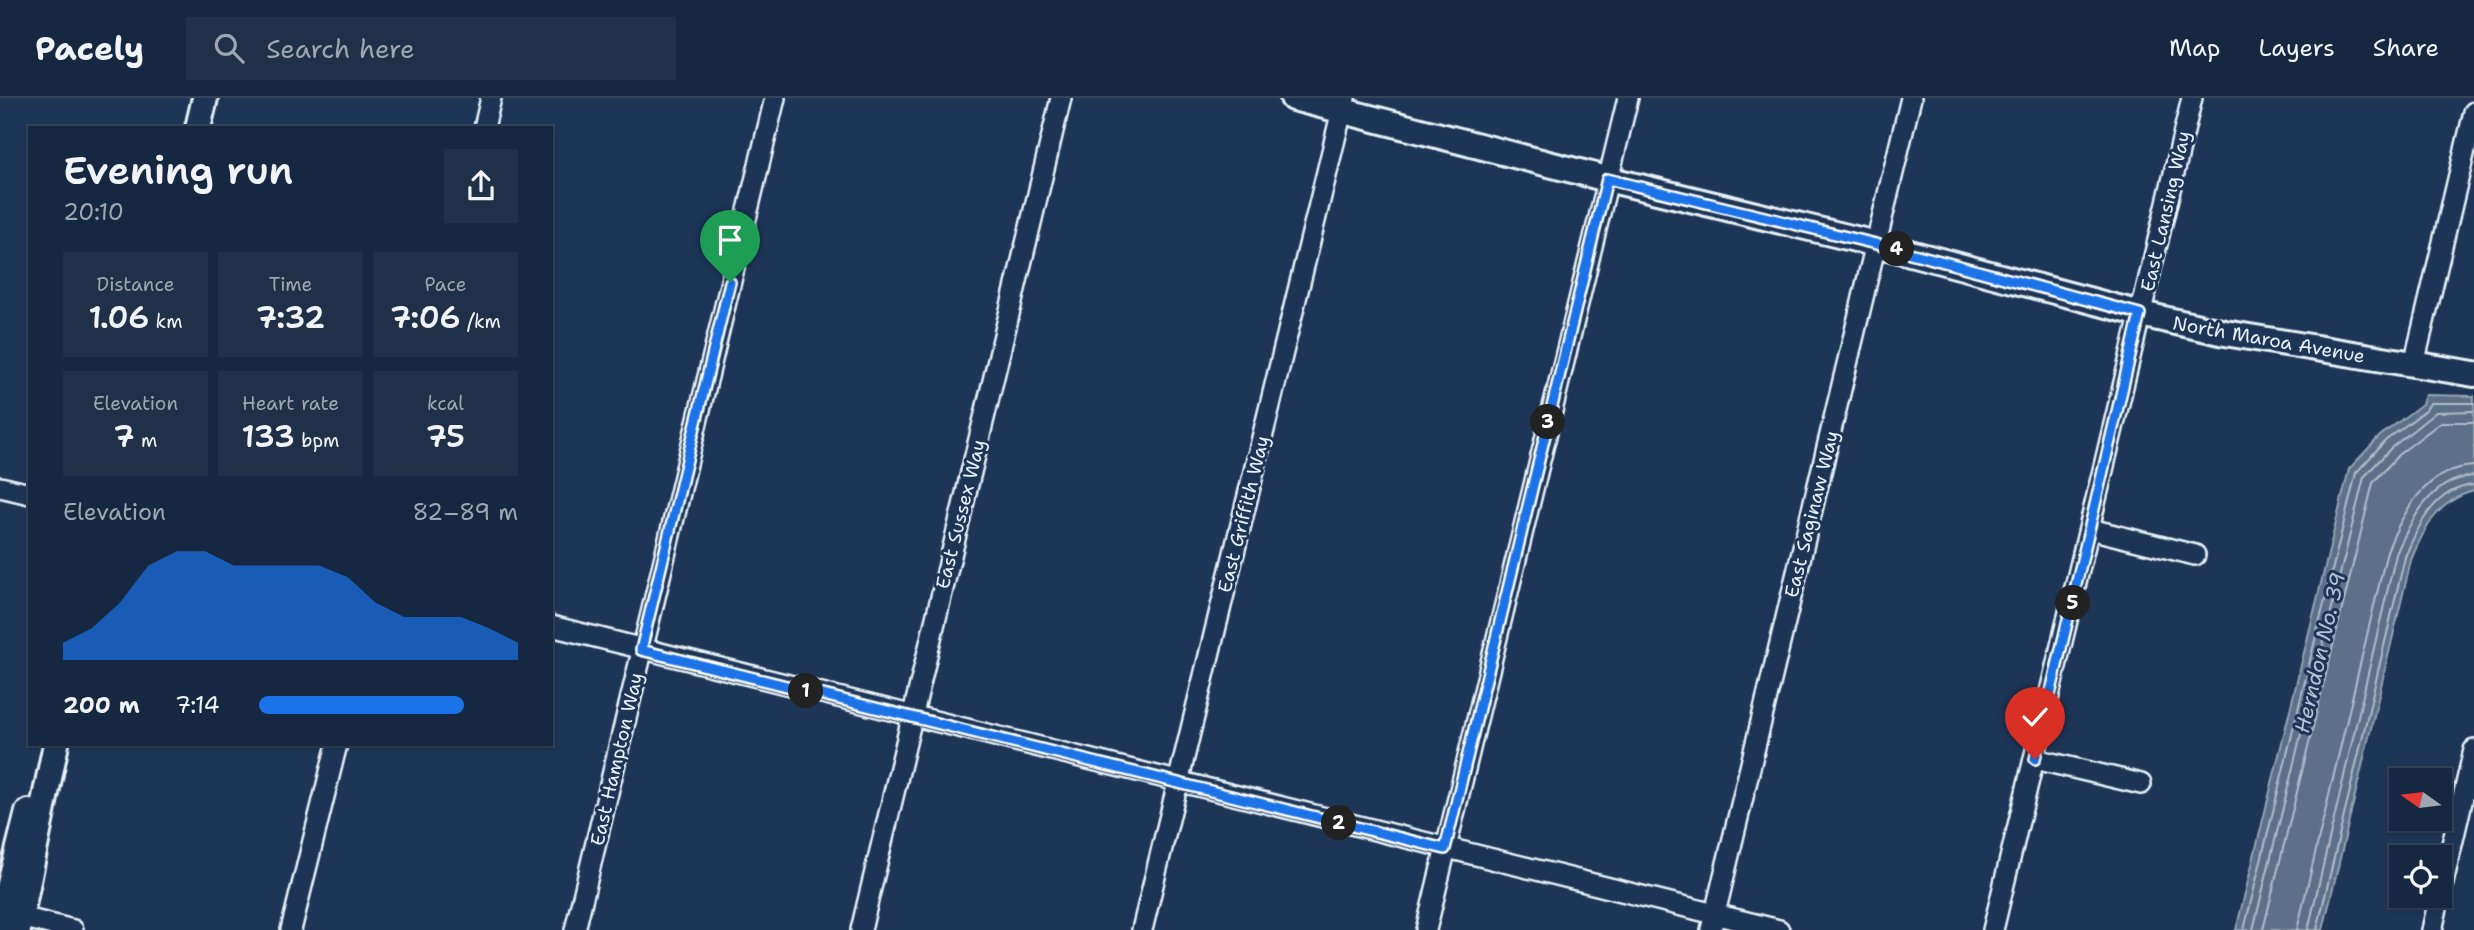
<!DOCTYPE html>
<html lang="en">
<head>
<meta charset="utf-8">
<style>
  :root { --surface:#162841; --page:#1f3048; --text:#f1f3f6; --muted:#9ea6b1; --line:#35445a; --accent:#1a73e8 }
  body { margin:0; font-family:"Shantell Sans",sans-serif; background:var(--page); color:var(--text); height:100vh; display:flex; flex-direction:column; font-size:26px; white-space:nowrap }
  * { box-sizing:border-box; margin:0 }
  p { font-size:23px; color:var(--muted) }
  .icon { flex:none; width:38px; height:38px; fill:none; stroke:currentColor; stroke-width:2; stroke-linecap:round; stroke-linejoin:round }
  .map { position:relative; flex:1; overflow:hidden }
  .panel { position:absolute; left:28px; top:28px; width:525px; height:620px; display:flex; flex-direction:column; background:var(--surface); border-radius:0px; box-shadow:0 2px 5px #0004,0 0 0 2px var(--line) }
  .panel>* { flex:none }
  .needle { width:46px; rotate:284deg }
  .buttons { position:absolute; left:2389px; top:670px; display:grid; gap:14px }
  .buttons a { display:grid; place-items:center; width:63px; height:63px; border-radius:0px; background:var(--surface); box-shadow:0 2px 5px #0004,0 0 0 2px var(--line); font-size:35px }
  .pin { position:absolute; display:grid; place-items:center; width:60px; height:60px; color:#fff; margin:-72px -30px; border-radius:50% 50% 50% 0; rotate:-45deg; box-shadow:0 0 7px #0007 }
  .pin .icon { rotate:45deg }
  .km { position:absolute; width:35px; height:35px; margin:-18px; border-radius:50%; background:#222; color:#fff; font-size:19px; line-height:35px; text-align:center }
  .round { display:grid; place-items:center; flex:none; width:74px; height:74px; border-radius:0px; background:var(--page) }
  .summary { display:flex; align-items:center; justify-content:space-between; height:119px; padding:0 35px }
  h1 { font-size:38px; font-weight:600; line-height:52px }
  .stats { display:grid; grid-template-columns:repeat(3,1fr); gap:10px; height:119px; padding:7px 35px }
  .stats div { display:grid; align-content:center; border-radius:0px; background:var(--page); text-align:center }
  .stats b { font-size:30px; font-weight:600 }
  .stats small { font-size:19px; font-weight:400 }
  .stats p { font-size:19px }
  .chart { height:196px; padding:14px 35px }
  .chart p { display:flex; justify-content:space-between }
  .chart svg { width:100%; height:126px; margin-top:7px; fill:var(--accent); opacity:.7 }
  ul { padding:0 35px; list-style:none; font-size:23px }
  li { display:grid; grid-template-columns:112px 84px 1fr; align-items:center; height:52px }
  li i { height:18px; border-radius:9px; background:var(--accent) }
  header { display:flex; align-items:center; gap:42px; box-sizing:border-box; height:98px; padding:0 35px; background:var(--surface); border-bottom:2px solid var(--line) }
  header strong { font-size:33px }
  nav { display:flex; gap:38px; margin-inline-start:auto; font-size:24px }
  .search { width:490px; height:63px; background:var(--page); display:flex; align-items:center; gap:18px; box-sizing:border-box; padding:0 24px; border-radius:0px; color:var(--muted); font-size:26px }
  .map>svg:first-child { display:block }
</style>
</head>
<body>
<header>
<strong>Pacely</strong>
<div class="search"><svg class="icon" aria-label="search" viewBox="0 0 24 24"><circle cx="10" cy="10" r="6"/><path d="M15 15l6 6"/></svg>Search here</div>
<nav><a>Map</a><a>Layers</a><a>Share</a></nav>
</header>
<div class="map">
<svg width="2474" height="832" viewBox="0 0 2474 832">
  <rect width="100%" height="100%" fill="#1d3557"/>
  <filter id="ink" filterUnits="userSpaceOnUse"><feTurbulence type="fractalNoise" baseFrequency=".0143" numOctaves="2"/><feDisplacementMap in="SourceGraphic" scale="14" xChannelSelector="R" yChannelSelector="G"/><feConvolveMatrix kernelMatrix="1 2 1 2 8 2 1 2 1" color-interpolation-filters="sRGB"/></filter>
  <g filter="url(#ink)">
    <!-- water -->
    <path fill="#5d7089" stroke="#95a4b5" stroke-width="2" d="M 2425,297 L 2474,298 L 2474,393 C 2438,402 2424,431 2411,462 L 2323,832 L 2236,832 L 2349,371 L 2380,338 L 2422,306 Z"/>
    <g fill="none" stroke-linecap="round" stroke-linejoin="round">
      <!-- shore -->
      <g stroke="#b0bdcc" stroke-width="2">
        <path d="M 2244,832 L 2356,375 L 2385,343 L 2426,312 L 2430,305 L 2474,305"/>
        <path d="M 2253,832 L 2364,379 L 2391,350 L 2436,314 L 2474,313"/>
        <path d="M 2263,832 L 2373,385 L 2398,357 L 2441,324 L 2474,324"/>
        <path d="M 2297,832 L 2387,453 C 2403,414 2426,370 2474,368"/>
        <path d="M 2308,832 L 2396,456 C 2411,422 2431,381 2474,378"/>
        <path d="M 2317,832 L 2405,459 C 2418,428 2435,390 2474,387"/>
      </g>
      <!-- minor casing -->
      <g stroke="#e8f1f8" stroke-width="24">
        <g id="minor">
          <path d="M 484,30 L 491,0"/>
          <path d="M 2414,266 L 2474,14"/>
          <path d="M 0,389 L 30,396"/>
          <path d="M 2090,431 L 2195,457"/>
          <path d="M 551,528 L 1779,832"/>
          <path d="M 2035,661 L 2141,686"/>
          <path d="M 9,816 L 73,832"/>
          <path d="M 291,832 L 337,646"/>
          <path d="M 575,832 L 775,0"/>
          <path d="M 861,832 L 1061,0"/>
          <path d="M 1142,832 L 1345,0"/>
          <path d="M 1426,832 L 1628,0"/>
          <path d="M 1711,832 L 1911,0"/>
          <path d="M 1993,832 L 2192,0"/>
          <path d="M 2432,832 L 2474,652"/>
        </g>
      </g>
      <!-- major casing -->
      <g stroke="#e8f1f8" stroke-width="30">
        <g id="major">
          <path d="M 1293,0 L 1607,81 L 1876,146 L 2141,216 L 2225,235 L 2474,276"/>
          <path d="M 198,30 L 205,0"/>
          <path d="M 0,826 L 28,714"/>
          <path d="M 18,832 L 56,646"/>
        </g>
      </g>
      <!-- minor -->
      <use href="#minor" stroke="#1d3557" stroke-width="19"/>
      <!-- major -->
      <use href="#major" stroke="#1d3557" stroke-width="24"/>
    </g>
  </g>
  <g fill="none" stroke-linecap="round" stroke-linejoin="round" filter="url(#ink)">
    <!-- route casing -->
    <g stroke="#fff" stroke-width="14">
      <path id="route" d="M 730,184 L 641,552 L 1445,751 L 1607,81 L 1876,146 L 2140,216 L 2035,661"/>
    </g>
    <!-- route -->
    <use href="#route" stroke="#1a73e8" stroke-width="9"/>
  </g>
  <g text-anchor="middle" stroke-width="6" stroke-linejoin="round" paint-order="stroke">
    <!-- street labels -->
    <g font-size="19" fill="#e8f1f8" stroke="#1d3557">
      <text transform="translate(2165 113) rotate(-77)" y="7">East Lansing Way</text>
      <text transform="translate(2269 241) rotate(10)" y="7">North Maroa Avenue</text>
      <text transform="translate(960 416) rotate(-76)" y="7">East Sussex Way</text>
      <text transform="translate(1243 416) rotate(-76)" y="7">East Griffith Way</text>
      <text transform="translate(1811 416) rotate(-76)" y="7">East Saginaw Way</text>
      <text transform="translate(616 661) rotate(-77)" y="7">East Hampton Way</text>
    </g>
    <!-- water labels -->
    <g font-size="21" font-style="italic" fill="#b7c4d1" stroke="#1d3557">
      <text transform="translate(2320 555) rotate(-77)" y="7">Herndon No. 39</text>
    </g>
  </g>
</svg>
<div class="buttons">
<a><svg class="needle" viewBox="-14 -14 28 28"><path d="M0-13l5 13h-10z" fill="#e53935"/><path d="M0 13l5-13h-10z" fill="#9ea6b1"/></svg></a>
<a><svg class="icon" aria-label="locate" viewBox="0 0 24 24"><circle cx="12" cy="12" r="6"/><path d="M12 2v4M12 18v4M2 12h4M18 12h4"/></svg></a>
</div>
<div class="pin" style="left:730px;top:184px;background:#1e9e55"><svg class="icon" aria-label="arrive" viewBox="0 0 24 24"><path d="M6 21V4h12l-3 4 3 4H6"/></svg></div>
<div class="pin" style="left:2035px;top:661px;background:#d93025"><svg class="icon" aria-label="check" viewBox="0 0 24 24"><path d="M5 12l5 5 9-10"/></svg></div>
<b class="km" style="left:806px;top:593px">1</b>
<b class="km" style="left:1339px;top:725px">2</b>
<b class="km" style="left:1548px;top:324px">3</b>
<b class="km" style="left:1897px;top:151px">4</b>
<b class="km" style="left:2073px;top:505px">5</b>
<section class="panel">
<div class="summary"><div><h1>Evening run</h1><p>20:10</p></div><a class="round"><svg class="icon" aria-label="share" viewBox="0 0 24 24"><path d="M12 15V3M7 8l5-5 5 5M5 13v7h14v-7"/></svg></a></div>
<div class="stats">
<div><p>Distance</p><b>1.06<small> km</small></b></div>
<div><p>Time</p><b>7:32</b></div>
<div><p>Pace</p><b>7:06<small> /km</small></b></div>
</div>
<div class="stats">
<div><p>Elevation</p><b>7<small> m</small></b></div>
<div><p>Heart rate</p><b>133<small> bpm</small></b></div>
<div><p>kcal</p><b>75</b></div>
</div>
<div class="chart"><p><span>Elevation</span>82–89 m</p>
<svg viewBox="0 0 160 44" preserveAspectRatio="none"><path d="M0 44V38L10 33L20 24L30 11L40 6L50 6L60 11L70 11L80 11L90 11L100 15L110 24L120 29L130 29L140 29L150 33L160 38V44z"/></svg>
</div>
<ul>
<li><b>200 m</b>7:14<i style="width:79%"></i></li>
</ul>
</section>
</div>
</body>
</html>
